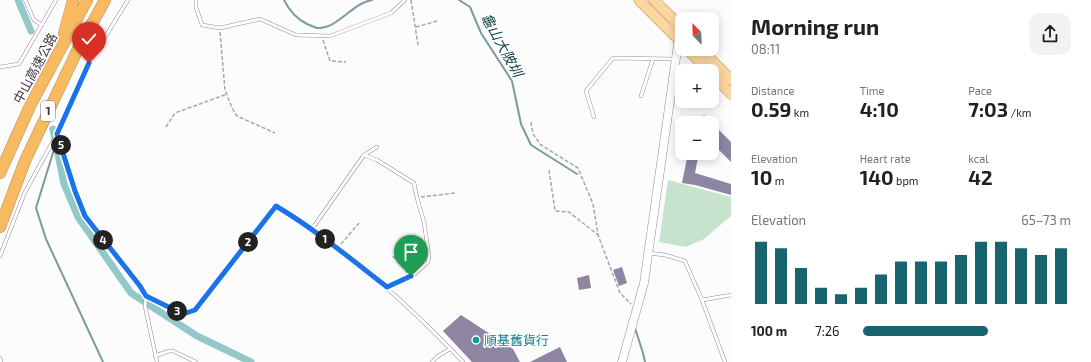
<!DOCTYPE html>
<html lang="en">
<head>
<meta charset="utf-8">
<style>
  :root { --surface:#fff; --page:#f2f2f2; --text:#202124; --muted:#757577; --accent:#17636e }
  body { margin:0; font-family:"Exo 2","Noto Sans TC",sans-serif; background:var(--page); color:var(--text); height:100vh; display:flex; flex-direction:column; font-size:15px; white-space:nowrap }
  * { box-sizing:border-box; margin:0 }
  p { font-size:13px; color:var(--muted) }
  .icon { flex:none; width:22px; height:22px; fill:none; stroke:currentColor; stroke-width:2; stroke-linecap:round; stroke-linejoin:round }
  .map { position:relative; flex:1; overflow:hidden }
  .sheet { display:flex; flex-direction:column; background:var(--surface); width:360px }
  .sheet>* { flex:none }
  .needle { width:26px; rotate:337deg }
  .fabs { position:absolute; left:675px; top:12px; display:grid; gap:8px }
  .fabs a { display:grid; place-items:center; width:44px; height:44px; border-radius:8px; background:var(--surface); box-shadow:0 2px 10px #0003; font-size:20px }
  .pin { position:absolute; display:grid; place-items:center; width:34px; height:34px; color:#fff; margin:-41px -17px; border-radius:50% 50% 50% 0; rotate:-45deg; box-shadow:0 0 4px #0007 }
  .pin .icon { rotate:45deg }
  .km { position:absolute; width:20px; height:20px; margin:-10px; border-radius:50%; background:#222; color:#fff; font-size:11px; line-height:20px; text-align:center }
  .round { display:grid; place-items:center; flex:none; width:42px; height:42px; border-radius:12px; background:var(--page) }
  .head { display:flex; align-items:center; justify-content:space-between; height:68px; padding:0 20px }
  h1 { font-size:22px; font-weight:700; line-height:30px }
  .stats { display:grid; grid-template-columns:repeat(3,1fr); gap:6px; height:68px; padding:4px 20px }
  .stats div { display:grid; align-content:center }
  .stats b { font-size:20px; font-weight:700 }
  .stats small { font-size:11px; font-weight:400 }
  .stats p { font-size:11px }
  .chart { height:112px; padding:8px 20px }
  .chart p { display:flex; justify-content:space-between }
  .chart svg { width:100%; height:72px; margin-top:4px; stroke:var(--accent); stroke-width:6 }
  ul { padding:0 20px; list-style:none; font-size:13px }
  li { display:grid; grid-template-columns:64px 48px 1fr; align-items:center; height:30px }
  li i { height:10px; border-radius:5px; background:var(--accent) }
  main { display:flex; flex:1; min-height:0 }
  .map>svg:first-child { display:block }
</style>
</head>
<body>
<main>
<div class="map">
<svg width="731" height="362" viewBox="0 0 731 362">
  <rect width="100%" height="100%" fill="#fcfcfc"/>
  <!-- green -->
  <path fill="#c8e3cd" d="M 668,180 L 731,197 L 731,216 L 704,239 L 686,247 L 659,242 Z"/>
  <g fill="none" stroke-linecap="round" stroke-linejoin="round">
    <!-- stream -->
    <g stroke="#7a9ca0" stroke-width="2">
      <path d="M 284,0 C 289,10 297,19 307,24 C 310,25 315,28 318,28 C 339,28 352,3 372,0"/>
      <path d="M 459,0 L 470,7 L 481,33 L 512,81 L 521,124 L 531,145 L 577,174"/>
      <path d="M 56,143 L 36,208 L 46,239 L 103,362"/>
      <path d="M 635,328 L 643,353 L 645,362"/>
    </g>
    <!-- canal -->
    <g stroke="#93c8c9" stroke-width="7">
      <path d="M 18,0 L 31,31"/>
      <path d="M 53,129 L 64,184 L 78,217 L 131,293 L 197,336 L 251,362"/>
    </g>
  </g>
  <!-- building -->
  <g fill="#8e85a3">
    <path d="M 704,115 L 712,123 L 697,123 Z"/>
    <path d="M 712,123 L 731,142 L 731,162 L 712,143 Z"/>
    <path d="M 688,153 L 699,153 L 695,173 L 731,184 L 731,195 L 695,185 L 682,183 Z"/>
    <path d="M 622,267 L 627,283 L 619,286 L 613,270 Z"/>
    <path d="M 589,275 L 591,288 L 579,290 L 577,278 Z"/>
    <path d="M 461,315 L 513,349 L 520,362 L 472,362 L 443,331 Z"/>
    <path d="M 560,347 L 567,362 L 530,362 Z"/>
  </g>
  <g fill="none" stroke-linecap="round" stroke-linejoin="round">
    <!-- service casing -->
    <g stroke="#9e869e" stroke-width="4">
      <g id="service">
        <path d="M 25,0 L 34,20 L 42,25"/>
        <path d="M 128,0 L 89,63 L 57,134 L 75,191 L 85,216 L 140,286 L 146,296 L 145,306 L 157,362"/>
        <path d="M 196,0 L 196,7 L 202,25 L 220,28 L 260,19 L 296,35 L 330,36 L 391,13 L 405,0"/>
        <path d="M 0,67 L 19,64 L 56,0"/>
        <path d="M 641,96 L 653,59"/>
        <path d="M 594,117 L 586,91 L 613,58 L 675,59"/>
        <path d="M 364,155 L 377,147"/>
        <path d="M 312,229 L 364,155 L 377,160 L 414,183 L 417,198 L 424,222 L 429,256 L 428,262 L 415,274 L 387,287"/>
        <path d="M 648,253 L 665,255 L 685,261 L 702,300 L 725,362"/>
        <path d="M 0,256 L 25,192 L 57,134"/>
        <path d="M 146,296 L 183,314 L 195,310 L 277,206 C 346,248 407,303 463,362"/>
        <path d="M 702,300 L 731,295"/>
        <path d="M 155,356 L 169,351 L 173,351 L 196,362"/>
        <path d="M 0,358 L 1,362"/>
        <path d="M 432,362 L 438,356 L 450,349"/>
      </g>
    </g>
    <!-- tertiary casing -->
    <g stroke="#9e869e" stroke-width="9">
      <path id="tertiary" d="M 622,362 L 644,283 L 679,37"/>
    </g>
    <!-- primary casing -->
    <g stroke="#b88c56" stroke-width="11">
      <g id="primary">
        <path d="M 639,0 L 682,43"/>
        <path d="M 654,0 L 672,18 L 682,30"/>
        <path d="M 687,49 L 709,71"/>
        <path d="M 701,49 L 731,80"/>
        <path d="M 712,74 L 731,94"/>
      </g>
    </g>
    <!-- motorway casing -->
    <g stroke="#b88c56" stroke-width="12">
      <g id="motorway">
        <path d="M 64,34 L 73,0"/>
        <path d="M 0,173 L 30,106 L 87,0"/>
        <path d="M 0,227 L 25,161 L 77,51 L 105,0"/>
      </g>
    </g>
    <!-- path -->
    <g stroke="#aaa5aa" stroke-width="1.5" stroke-dasharray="4 2" stroke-linecap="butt">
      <path d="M 411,0 L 418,45"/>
      <path d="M 416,27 L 437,21"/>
      <path d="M 220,32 L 225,90 L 232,108 L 237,116 L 275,133"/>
      <path d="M 323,40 L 330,61 L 346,62"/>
      <path d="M 531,122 L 533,134 L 541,145 L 578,168 L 593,204 L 598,235 L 620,293 L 631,304"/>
      <path d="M 166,127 L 175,113 L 227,94"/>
      <path d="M 549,170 L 555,211 L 569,212 L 598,235"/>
      <path d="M 421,197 L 455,193"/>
      <path d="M 341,244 L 359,223"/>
      <path d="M 393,256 L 408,273"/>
    </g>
    <!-- service -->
    <use href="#service" stroke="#fff" stroke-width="3"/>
    <!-- tertiary -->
    <use href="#tertiary" stroke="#fff" stroke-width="8"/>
    <!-- primary -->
    <use href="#primary" stroke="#fbd6a0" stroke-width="10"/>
    <!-- motorway -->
    <use href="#motorway" stroke="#f8ba61" stroke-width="11"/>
  </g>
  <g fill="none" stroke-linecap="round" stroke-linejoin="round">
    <!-- route casing -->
    <g stroke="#fff" stroke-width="8">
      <path id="route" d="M 89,63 L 57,134 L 75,191 L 85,216 L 140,286 L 146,296 L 183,314 L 195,310 L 276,206 C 316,230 351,259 387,287 L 411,276"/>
    </g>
    <!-- route -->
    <use href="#route" stroke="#1a73e8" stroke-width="5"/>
  </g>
  <!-- markers -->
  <circle fill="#0f9aa8" stroke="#fff" stroke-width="1.5" cx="476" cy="340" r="4"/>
  <g text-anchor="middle" stroke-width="3" stroke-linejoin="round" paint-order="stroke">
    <!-- shield labels -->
    <rect fill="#fff" stroke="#7a737a" stroke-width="1" x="41" y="101" width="14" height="20" rx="3"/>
    <g font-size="12" font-weight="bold" fill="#413741">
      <text x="48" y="115">1</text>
    </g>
    <!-- street labels -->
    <g font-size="13" fill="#413741" stroke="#fff">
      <text transform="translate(35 68) rotate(-62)" y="5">中山高速公路</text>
    </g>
    <!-- culture labels -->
    <g font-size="13" fill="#0d838f" stroke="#fff" text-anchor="start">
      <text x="484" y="345">順基舊貨行</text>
    </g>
    <!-- water labels -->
    <g font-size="14" font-style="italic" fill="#0c3f40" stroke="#fff">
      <text transform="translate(502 45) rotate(61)" y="5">龜山大陂圳</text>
    </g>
  </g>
</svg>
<div class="fabs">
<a><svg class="needle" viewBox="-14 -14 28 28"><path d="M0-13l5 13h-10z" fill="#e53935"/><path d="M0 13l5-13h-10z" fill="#757577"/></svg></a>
<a>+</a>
<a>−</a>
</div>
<div class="pin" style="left:411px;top:276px;background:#1e9e55"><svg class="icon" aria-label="arrive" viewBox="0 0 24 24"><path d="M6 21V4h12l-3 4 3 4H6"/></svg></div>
<div class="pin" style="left:89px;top:63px;background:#d93025"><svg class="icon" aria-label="check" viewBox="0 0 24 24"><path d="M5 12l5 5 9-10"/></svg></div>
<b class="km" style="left:325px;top:239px">1</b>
<b class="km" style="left:248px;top:242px">2</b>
<b class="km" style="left:177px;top:311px">3</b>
<b class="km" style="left:103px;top:240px">4</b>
<b class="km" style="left:61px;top:145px">5</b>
</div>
<section class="sheet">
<div class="head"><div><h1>Morning run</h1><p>08:11</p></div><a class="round"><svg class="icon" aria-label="share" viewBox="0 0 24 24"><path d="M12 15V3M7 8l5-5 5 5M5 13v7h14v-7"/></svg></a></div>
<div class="stats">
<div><p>Distance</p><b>0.59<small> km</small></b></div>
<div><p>Time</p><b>4:10</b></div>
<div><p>Pace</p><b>7:03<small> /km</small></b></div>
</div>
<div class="stats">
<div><p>Elevation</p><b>10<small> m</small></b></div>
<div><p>Heart rate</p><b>140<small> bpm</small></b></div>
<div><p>kcal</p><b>42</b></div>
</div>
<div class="chart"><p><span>Elevation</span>65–73 m</p>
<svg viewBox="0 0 160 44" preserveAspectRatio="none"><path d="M5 44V6M15 44V10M25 44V22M35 44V34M45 44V38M55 44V34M65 44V26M75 44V18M85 44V18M95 44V18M105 44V14M115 44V6M125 44V6M135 44V10M145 44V14M155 44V10"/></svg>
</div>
<ul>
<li><b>100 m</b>7:26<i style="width:60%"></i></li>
</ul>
</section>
</main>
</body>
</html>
